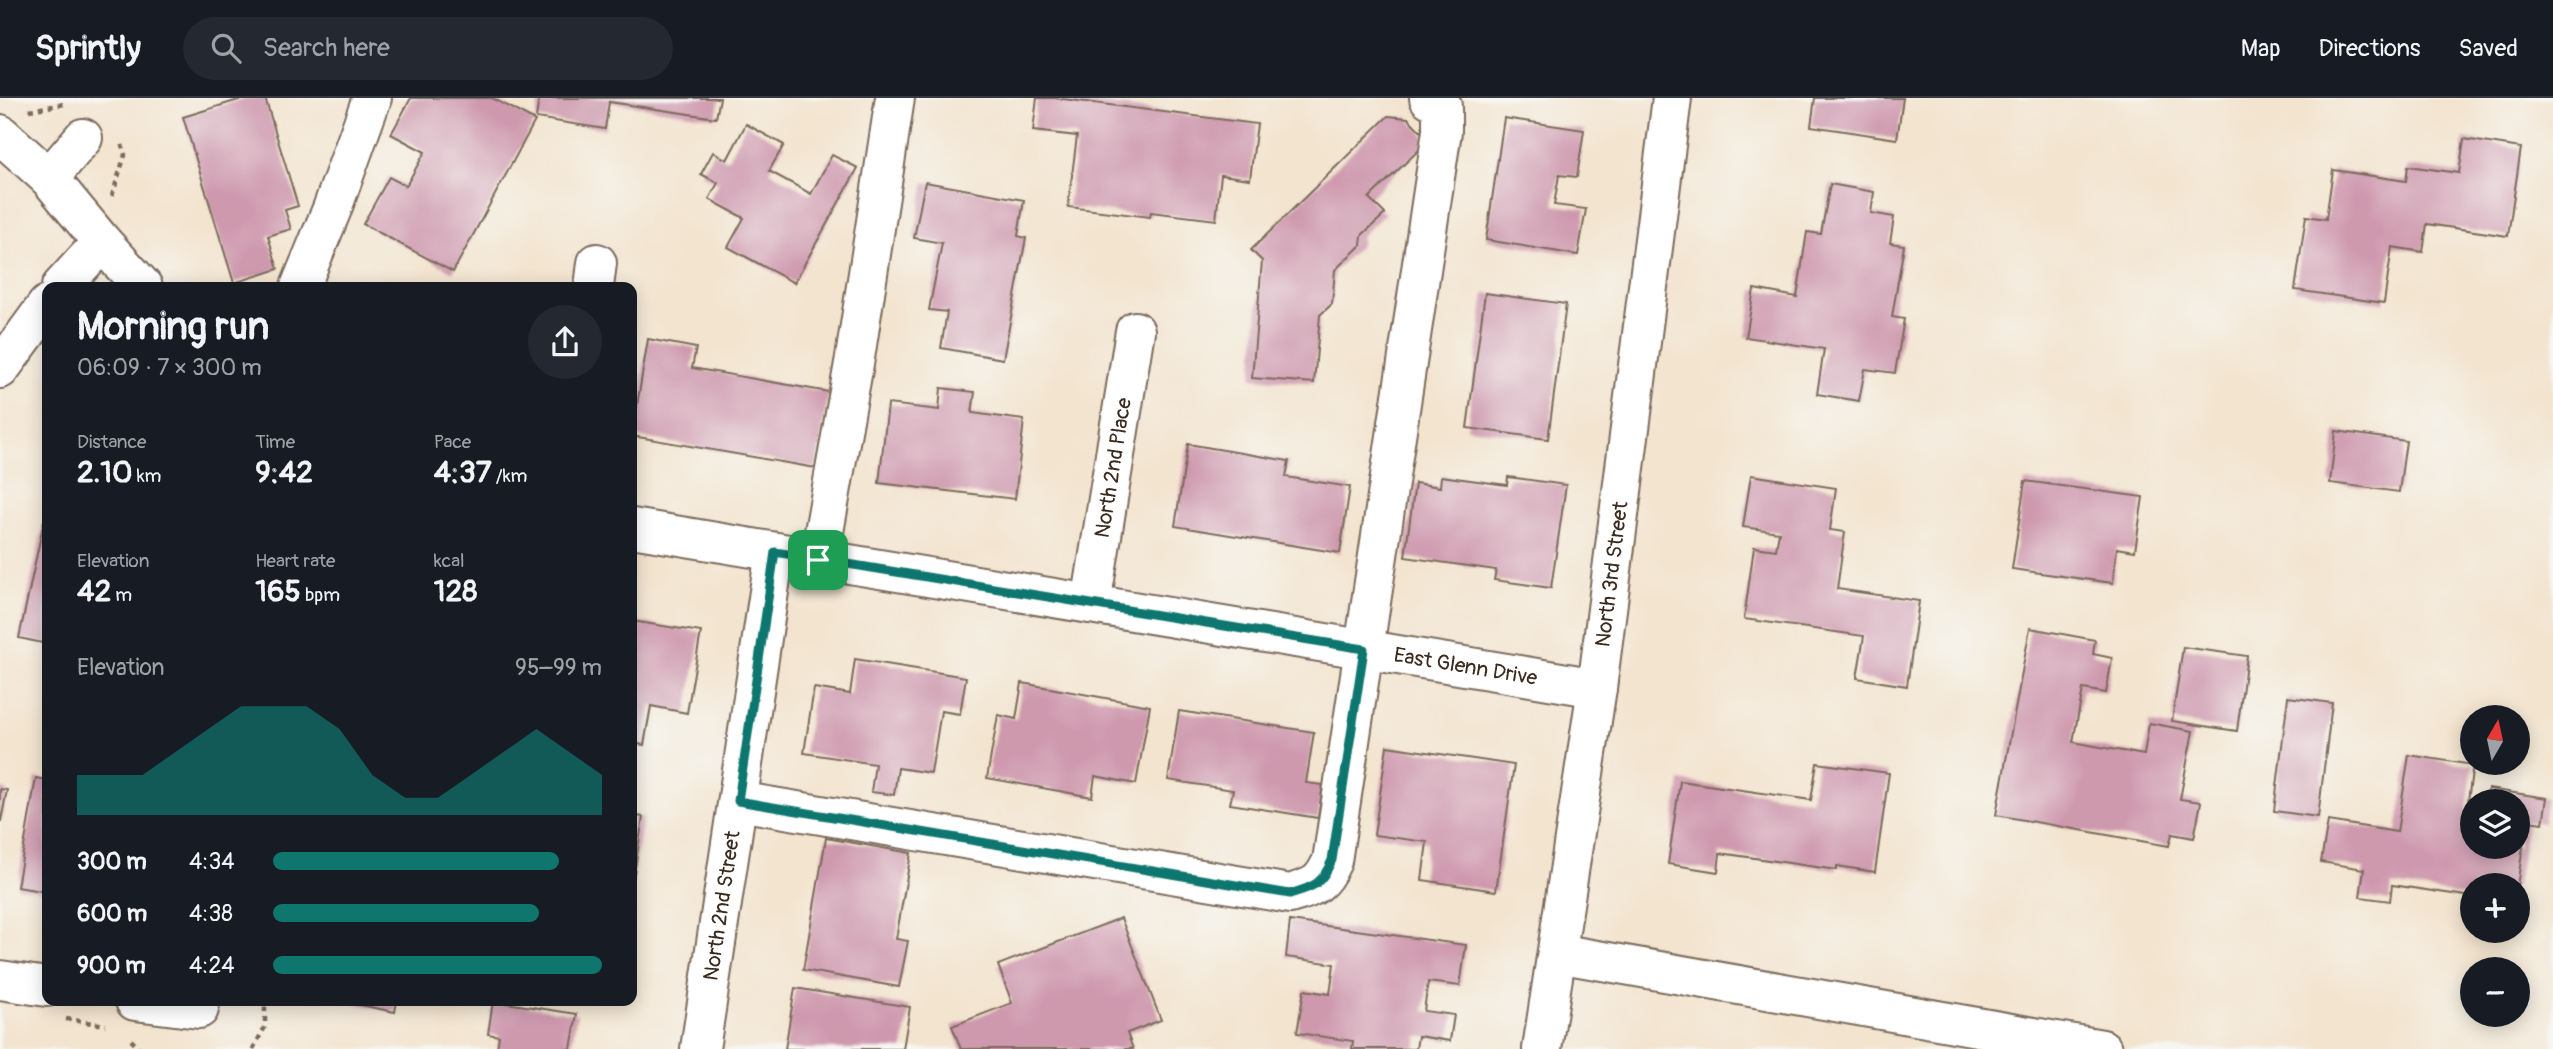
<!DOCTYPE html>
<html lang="en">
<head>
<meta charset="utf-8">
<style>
  :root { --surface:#171b24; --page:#242831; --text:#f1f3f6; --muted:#9ea1a6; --line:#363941; --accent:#0f766e }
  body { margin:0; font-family:Pangolin,sans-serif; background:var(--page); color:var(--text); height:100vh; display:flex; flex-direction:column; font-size:26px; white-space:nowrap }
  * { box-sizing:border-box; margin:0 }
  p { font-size:23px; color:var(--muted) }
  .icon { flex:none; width:38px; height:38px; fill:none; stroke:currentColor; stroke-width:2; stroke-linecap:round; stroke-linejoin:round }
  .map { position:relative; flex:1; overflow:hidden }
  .side { position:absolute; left:42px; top:184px; width:595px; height:724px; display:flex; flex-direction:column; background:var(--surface); border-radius:14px; box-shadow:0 4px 18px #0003 }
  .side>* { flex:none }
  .needle { width:46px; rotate:9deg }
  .tools { position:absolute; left:2460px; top:607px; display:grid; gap:14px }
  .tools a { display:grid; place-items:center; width:70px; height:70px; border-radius:50%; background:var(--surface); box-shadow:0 4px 18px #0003; font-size:35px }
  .pin { position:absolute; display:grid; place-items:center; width:60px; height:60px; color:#fff; margin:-30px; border-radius:14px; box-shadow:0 4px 10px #0006 }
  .round { display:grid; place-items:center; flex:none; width:74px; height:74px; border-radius:37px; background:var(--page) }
  .overview { display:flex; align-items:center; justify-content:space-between; height:119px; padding:0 35px }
  h1 { font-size:38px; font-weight:700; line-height:52px }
  .stats { display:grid; grid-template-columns:repeat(3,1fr); gap:10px; height:119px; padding:7px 35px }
  .stats div { display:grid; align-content:center }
  .stats b { font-size:30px; font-weight:700 }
  .stats small { font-size:19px; font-weight:400 }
  .stats p { font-size:19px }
  .chart { height:196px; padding:14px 35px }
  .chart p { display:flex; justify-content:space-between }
  .chart svg { width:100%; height:126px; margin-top:7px; fill:var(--accent); opacity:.7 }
  ul { padding:0 35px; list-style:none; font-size:23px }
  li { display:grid; grid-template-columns:112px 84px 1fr; align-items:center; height:52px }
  li i { height:18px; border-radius:9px; background:var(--accent) }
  header { display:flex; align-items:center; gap:42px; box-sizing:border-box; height:98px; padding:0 35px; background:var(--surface); border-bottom:2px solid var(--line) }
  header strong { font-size:33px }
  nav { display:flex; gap:38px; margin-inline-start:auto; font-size:24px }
  .search { width:490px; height:63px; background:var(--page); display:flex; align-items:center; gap:18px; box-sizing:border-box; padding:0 24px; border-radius:38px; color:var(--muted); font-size:26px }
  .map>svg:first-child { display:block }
</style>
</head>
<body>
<header>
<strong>Sprintly</strong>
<div class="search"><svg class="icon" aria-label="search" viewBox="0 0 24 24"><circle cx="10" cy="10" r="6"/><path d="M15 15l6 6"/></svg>Search here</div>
<nav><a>Map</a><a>Directions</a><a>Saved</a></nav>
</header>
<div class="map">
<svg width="2553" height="951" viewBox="0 0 2553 951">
  <rect width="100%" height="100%" fill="#f6f6f2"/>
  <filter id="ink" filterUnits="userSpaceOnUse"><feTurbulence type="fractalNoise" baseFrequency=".0143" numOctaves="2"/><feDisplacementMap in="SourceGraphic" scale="14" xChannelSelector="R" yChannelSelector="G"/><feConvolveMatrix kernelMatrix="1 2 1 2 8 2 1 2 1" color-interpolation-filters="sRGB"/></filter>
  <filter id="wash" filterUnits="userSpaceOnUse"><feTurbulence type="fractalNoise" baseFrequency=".00686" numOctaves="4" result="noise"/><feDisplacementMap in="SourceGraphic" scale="28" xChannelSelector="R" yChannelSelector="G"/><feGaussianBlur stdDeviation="1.57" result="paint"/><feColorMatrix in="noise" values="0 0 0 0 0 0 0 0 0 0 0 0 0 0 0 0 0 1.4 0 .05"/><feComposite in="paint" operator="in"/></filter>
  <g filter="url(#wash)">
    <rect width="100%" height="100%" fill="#f3e4cf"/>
    <g id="blocks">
      <!-- building -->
      <g fill="#ce98ad">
        <path d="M 245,0 L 265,0 L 298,108 L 285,112 L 291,131 L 268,138 L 278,171 L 234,185 L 183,19 Z"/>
        <path d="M 411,0 L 492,0 L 535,23 L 453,174 L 363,126 L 389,79 L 406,88 L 425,54 L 391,36 Z"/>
        <path d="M 539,0 L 720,0 L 716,20 L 609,4 L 605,31 L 536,20 Z"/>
        <path d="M 1037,0 L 1055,0 L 1257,26 L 1250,81 L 1221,77 L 1216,122 L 1151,114 L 1150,119 L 1068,109 L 1077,38 L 1033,33 Z"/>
        <path d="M 1815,0 L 1903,0 L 1897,41 L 1811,28 Z"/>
        <path d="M 1388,18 L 1408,20 L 1425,38 L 1424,47 L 1369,100 L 1385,116 L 1362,137 L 1361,147 L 1335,172 L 1332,206 L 1320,217 L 1314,285 L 1252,280 L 1262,163 L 1251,152 Z"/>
        <path d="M 1504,20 L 1584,32 L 1577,79 L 1559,77 L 1554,107 L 1586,111 L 1578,157 L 1486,142 Z"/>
        <path d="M 746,26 L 784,47 L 769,73 L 811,96 L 832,57 L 858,70 L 794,185 L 728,149 L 744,120 L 709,101 L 718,85 L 701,76 L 713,54 L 727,62 Z"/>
        <path d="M 2464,41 L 2521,50 L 2508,138 L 2427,126 L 2423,154 L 2392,149 L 2384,205 L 2295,192 L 2306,118 L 2326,121 L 2333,72 L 2406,83 L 2408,68 L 2459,75 Z"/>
        <path d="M 925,84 L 1024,102 L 1018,138 L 1026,140 L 1003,261 L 941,250 L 947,214 L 929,212 L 942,145 L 914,140 Z"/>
        <path d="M 1830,86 L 1874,94 L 1871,115 L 1894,119 L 1890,145 L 1904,147 L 1892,219 L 1904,221 L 1895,275 L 1865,271 L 1859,303 L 1817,296 L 1824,251 L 1746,239 L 1754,191 L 1797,199 L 1807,134 L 1821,136 Z"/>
        <path d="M 1485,195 L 1566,206 L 1548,341 L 1467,330 Z"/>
        <path d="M 648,241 L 696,250 L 692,270 L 829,294 L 816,370 L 632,338 Z"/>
        <path d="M 941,290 L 975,294 L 972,315 L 1024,322 L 1015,401 L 879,385 L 888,306 L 939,312 Z"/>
        <path d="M 2336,333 L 2406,343 L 2399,394 L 2330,385 Z"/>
        <path d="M 1188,346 L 1289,363 L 1286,379 L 1350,389 L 1340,455 L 1175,428 Z"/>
        <path d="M 1751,377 L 1836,390 L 1830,432 L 1845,434 L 1837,491 L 1919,503 L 1907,588 L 1857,580 L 1864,538 L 1744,521 L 1754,449 L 1776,452 L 1779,434 L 1743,429 Z"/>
        <path d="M 1441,378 L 1507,387 L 1508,379 L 1566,387 L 1551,490 L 1494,482 L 1496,472 L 1405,459 L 1415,385 L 1440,389 Z"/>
        <path d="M 2025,383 L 2143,399 L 2135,453 L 2117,450 L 2113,485 L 2012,471 Z"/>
        <path d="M 44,423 L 47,424 L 47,546 L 19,540 Z"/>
        <path d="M 632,523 L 701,534 L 687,615 L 651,608 L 644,647 L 632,645 Z"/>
        <path d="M 2030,530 L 2095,542 L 2093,556 L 2112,560 L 2106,595 L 2083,591 L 2073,644 L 2144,657 L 2149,625 L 2193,633 L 2180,701 L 2201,704 L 2194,740 L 2172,736 L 2169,748 L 1996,717 Z"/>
        <path d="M 2183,549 L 2247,558 L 2237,633 L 2172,623 Z"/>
        <path d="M 855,561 L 966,579 L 960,616 L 941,613 L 931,675 L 898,670 L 894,697 L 871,694 L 875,666 L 804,655 L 814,590 L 850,596 Z"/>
        <path d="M 1022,585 L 1150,608 L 1136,686 L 1095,678 L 1092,699 L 987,680 L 998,617 L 1016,621 Z"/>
        <path d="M 2288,599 L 2332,605 L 2318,719 L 2274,713 Z"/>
        <path d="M 1179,613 L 1314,634 L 1306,685 L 1323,687 L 1318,720 L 1230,706 L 1233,692 L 1168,682 Z"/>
        <path d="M 1387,648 L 1514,667 L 1496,793 L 1422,782 L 1427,744 L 1374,737 Z"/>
        <path d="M 2409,657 L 2473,667 L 2464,731 L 2473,732 L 2473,749 L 2518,749 L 2518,704 L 2486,704 L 2488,691 L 2547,700 L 2543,725 L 2527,723 L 2517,788 L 2473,788 L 2473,799 L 2392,787 L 2390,803 L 2360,799 L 2364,771 L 2321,764 L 2328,723 L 2397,734 Z"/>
        <path d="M 1817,665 L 1889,675 L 1875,774 L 1837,768 L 1837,772 L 1720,755 L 1718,774 L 1668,766 L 1680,683 L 1811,702 Z"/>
        <path d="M 36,680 L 47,682 L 47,794 L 17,789 Z"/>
        <path d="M 0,691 L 7,692 L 1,723 L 0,723 Z"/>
        <path d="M 632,717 L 643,719 L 633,782 L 632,782 Z"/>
        <path d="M 826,740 L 911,755 L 896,841 L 908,843 L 899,889 L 803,872 Z"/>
        <path d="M 1121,820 L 1161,922 L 1127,935 L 1133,951 L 961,951 L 952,928 L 1012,905 L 998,867 Z"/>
        <path d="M 1290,823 L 1466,847 L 1460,888 L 1428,884 L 1424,913 L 1454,917 L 1450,943 L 1418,938 L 1416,951 L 1352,951 L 1353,943 L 1297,935 L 1304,892 L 1330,896 L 1334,866 L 1286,859 Z"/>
        <path d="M 795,890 L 910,909 L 903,951 L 785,951 Z"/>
        <path d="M 340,903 L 397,903 L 395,914 Z"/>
        <path d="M 493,903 L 577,916 L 571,951 L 497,951 L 499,938 L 488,936 Z"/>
      </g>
    </g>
  </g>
  <g filter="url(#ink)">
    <use href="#blocks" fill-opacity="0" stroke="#7b6b5c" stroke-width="2"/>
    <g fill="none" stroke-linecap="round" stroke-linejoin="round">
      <!-- minor casing -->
      <g stroke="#7b6b5c" stroke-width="42">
        <g id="minor">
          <path d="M 0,36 L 49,80 L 102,144 L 143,189"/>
          <path d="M 49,80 L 83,40"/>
          <path d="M 61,189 L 102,144"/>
          <path d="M 300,189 L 332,111 L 372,0"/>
          <path d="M 594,189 L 597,165"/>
          <path d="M 0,271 L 47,207"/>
          <path id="s1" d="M 632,430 L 1597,590"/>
          <path d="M 819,462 L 855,260 L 895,0"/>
          <path id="s2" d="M 1091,506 L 1135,233"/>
          <path d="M 738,703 L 1290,796 C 1315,788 1321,787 1332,763 L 1442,33 L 1442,8 L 1429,0"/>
          <path d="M 1557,855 L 2102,951"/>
          <path d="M 0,882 L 47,889"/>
          <path d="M 135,903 L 199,911"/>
          <path id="s3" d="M 700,951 L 775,454"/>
          <path id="s4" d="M 1542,951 L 1597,590 L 1672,0"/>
        </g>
      </g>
      <!-- path -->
      <g stroke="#7b6b5c" stroke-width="4.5" stroke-dasharray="5 5" stroke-linecap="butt">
        <path d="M 29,12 L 65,6"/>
        <path d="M 112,98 L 125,57 L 122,47"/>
        <path d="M 66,921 L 106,927"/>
        <path d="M 131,942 L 140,951"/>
        <path d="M 253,951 L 265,929 L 265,903"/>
      </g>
      <!-- minor -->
      <use href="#minor" stroke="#fff" stroke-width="38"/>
    </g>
  </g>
  <g fill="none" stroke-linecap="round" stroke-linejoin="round" filter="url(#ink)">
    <!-- route casing -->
    <g stroke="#fff" stroke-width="14">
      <path id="route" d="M 775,454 L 1364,551 L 1332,762 C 1321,787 1315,788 1290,796 L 738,703 Z"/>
    </g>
    <!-- route -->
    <use href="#route" stroke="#0f766e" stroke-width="9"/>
  </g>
  <g text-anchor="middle" stroke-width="6" stroke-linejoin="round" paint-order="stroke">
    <!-- street labels -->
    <g font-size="21" fill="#3b2a1e" stroke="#f6f6f2">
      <text dy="7" stroke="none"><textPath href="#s2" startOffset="138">North 2nd Place</textPath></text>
      <text dy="7" stroke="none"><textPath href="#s4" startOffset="480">North 3rd Street</textPath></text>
      <text dy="7" stroke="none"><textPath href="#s1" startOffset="845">East Glenn Drive</textPath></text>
      <text dy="7" stroke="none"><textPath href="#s3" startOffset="145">North 2nd Street</textPath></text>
    </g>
  </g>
</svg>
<div class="tools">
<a><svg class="needle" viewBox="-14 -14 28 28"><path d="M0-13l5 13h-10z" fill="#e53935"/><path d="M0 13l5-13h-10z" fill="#9ea1a6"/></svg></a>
<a><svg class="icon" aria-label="layers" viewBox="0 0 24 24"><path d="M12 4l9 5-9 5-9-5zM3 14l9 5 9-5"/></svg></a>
<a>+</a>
<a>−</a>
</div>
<div class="pin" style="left:818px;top:462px;background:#1e9e55"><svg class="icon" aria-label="arrive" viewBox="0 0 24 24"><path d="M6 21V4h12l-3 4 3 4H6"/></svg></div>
<section class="side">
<div class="overview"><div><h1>Morning run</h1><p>06:09 · 7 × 300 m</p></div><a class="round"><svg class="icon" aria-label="share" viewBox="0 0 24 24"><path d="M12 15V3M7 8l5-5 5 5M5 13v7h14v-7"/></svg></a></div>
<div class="stats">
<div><p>Distance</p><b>2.10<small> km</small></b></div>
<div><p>Time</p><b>9:42</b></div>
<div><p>Pace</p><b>4:37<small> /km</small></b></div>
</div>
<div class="stats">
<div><p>Elevation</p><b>42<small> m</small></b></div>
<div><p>Heart rate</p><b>165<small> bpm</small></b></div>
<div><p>kcal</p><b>128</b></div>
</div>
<div class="chart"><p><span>Elevation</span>95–99 m</p>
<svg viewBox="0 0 160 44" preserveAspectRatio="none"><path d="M0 44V30L10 30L20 30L30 22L40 14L50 6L60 6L70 6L80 14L90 30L100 38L110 38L120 30L130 22L140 14L150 22L160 30V44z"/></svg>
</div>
<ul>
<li><b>300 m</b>4:34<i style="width:87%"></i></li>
<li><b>600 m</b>4:38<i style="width:81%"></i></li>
<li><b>900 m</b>4:24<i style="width:100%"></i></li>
</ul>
</section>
</div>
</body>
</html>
